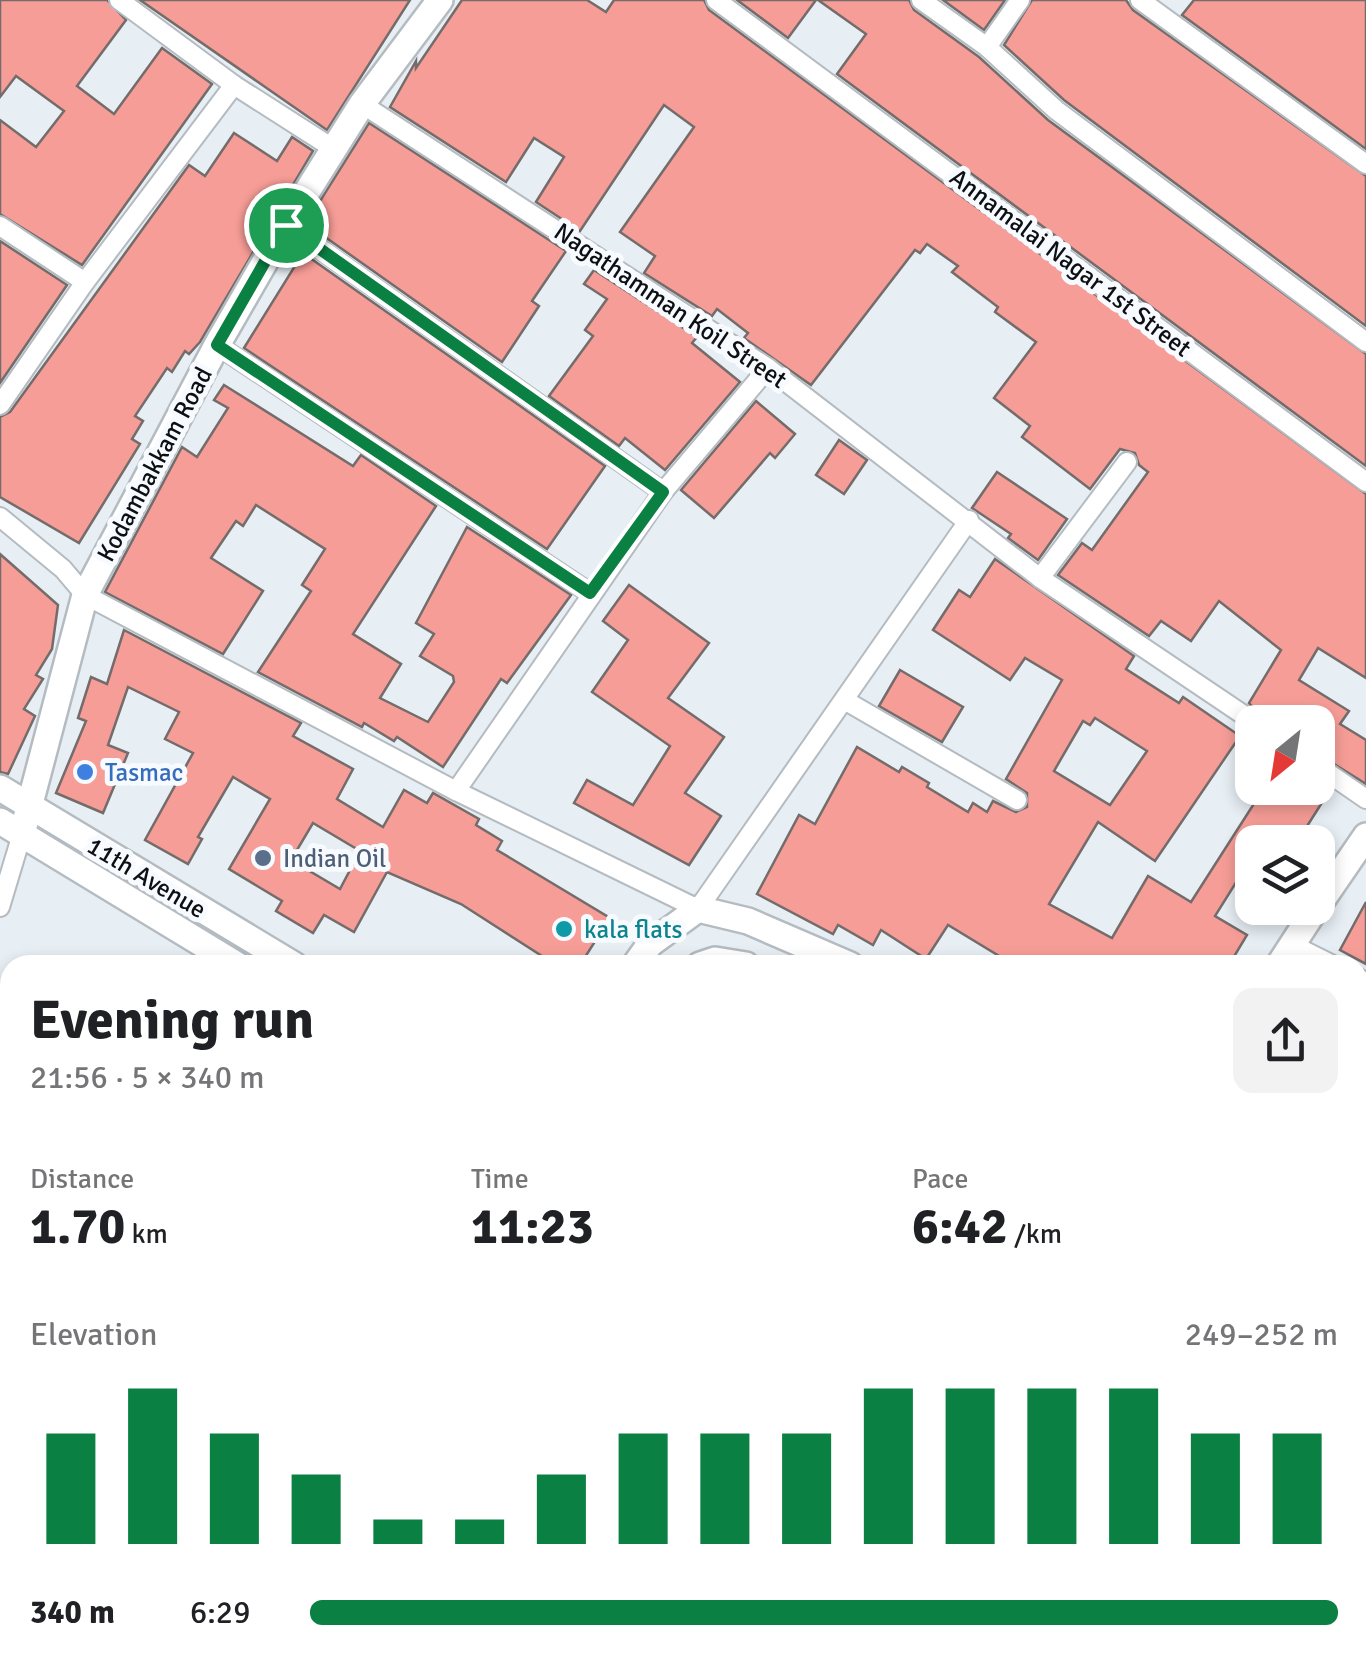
<!DOCTYPE html>
<html lang="en">
<head>
<meta charset="utf-8">
<style>
  :root { --surface:#fff; --page:#f2f2f2; --text:#202124; --muted:#757577; --accent:#0b8043 }
  body { margin:0; font-family:Signika,sans-serif; background:var(--page); color:var(--text); height:100vh; display:flex; flex-direction:column; font-size:38px; white-space:nowrap }
  * { box-sizing:border-box; margin:0 }
  p { font-size:32px; color:var(--muted) }
  .icon { flex:none; width:55px; height:55px; fill:none; stroke:currentColor; stroke-width:2; stroke-linecap:round; stroke-linejoin:round }
  .map { position:relative; flex:1; overflow:hidden }
  .sheet { position:absolute; left:0px; top:955px; width:1368px; height:715px; display:flex; flex-direction:column; background:var(--surface); border-radius:30px 30px 0 0; box-shadow:0 5px 15px #0003 }
  .sheet>* { flex:none }
  .needle { width:65px; rotate:210deg }
  .buttons { position:absolute; left:1235px; top:705px; display:grid; gap:20px }
  .buttons a { display:grid; place-items:center; width:100px; height:100px; border-radius:20px; background:var(--surface); box-shadow:0 5px 15px #0003; font-size:50px }
  .pin { position:absolute; display:grid; place-items:center; width:85px; height:85px; color:#fff; margin:-42px; border:5px solid #fff; border-radius:50%; box-shadow:0 2px 10px #0007 }
  .round { display:grid; place-items:center; flex:none; width:105px; height:105px; border-radius:20px; background:var(--page) }
  .headline { display:flex; align-items:center; justify-content:space-between; height:170px; padding:0 30px }
  h1 { font-size:55px; font-weight:800; line-height:75px }
  .stats { display:grid; grid-template-columns:repeat(3,1fr); gap:15px; height:170px; padding:10px 30px }
  .stats div { display:grid; align-content:center }
  .stats b { font-size:50px; font-weight:800 }
  .stats small { font-size:28px; font-weight:400 }
  .stats p { font-size:28px }
  .chart { height:280px; padding:20px 30px }
  .chart p { display:flex; justify-content:space-between }
  .chart svg { width:100%; height:180px; margin-top:10px; stroke:var(--accent); stroke-width:6 }
  ul { padding:0 30px; list-style:none; font-size:32px }
  li { display:grid; grid-template-columns:160px 120px 1fr; align-items:center; height:75px }
  li i { height:25px; border-radius:12px; background:var(--accent) }
  .map>svg:first-child { display:block }
</style>
</head>
<body>
<div class="map">
<svg width="1366" height="1670" viewBox="0 0 1366 1670">
  <rect width="100%" height="100%" fill="#e7eef4"/>
  <!-- building -->
  <g fill="#f79d97" stroke="#746c6b" stroke-width="2.5" fill-rule="evenodd">
    <path d="M 0,0 L 107,0 L 126,20 L 77,86 L 114,114 L 162,48 L 212,84 L 82,265 L 0,214 L 0,120 L 36,147 L 64,111 L 16,76 L 0,97 Z"/>
    <path d="M 140,0 L 410,0 L 327,130 Z"/>
    <path d="M 462,0 L 587,0 L 606,12 L 614,0 L 704,0 L 709,10 L 1366,494 L 1366,678 L 1318,648 L 1299,680 L 1349,711 L 1340,724 L 1366,740 L 1366,784 L 1318,754 L 1318,722 L 1266,722 L 1249,703 L 1281,650 L 1219,601 L 1191,641 L 1161,621 L 1149,636 L 1058,575 L 1082,543 L 1092,550 L 1148,472 L 1139,465 L 1135,453 L 1120,449 L 1090,489 L 1022,437 L 1030,426 L 994,398 L 1036,342 L 995,312 L 998,307 L 952,272 L 958,266 L 927,244 L 920,253 L 915,250 L 811,385 L 744,338 L 748,333 L 717,309 L 712,316 L 644,273 L 655,256 L 620,232 L 694,127 L 664,105 L 580,231 L 536,202 L 564,157 L 534,138 L 506,182 L 390,107 L 416,61 L 416,68 Z"/>
    <path d="M 737,0 L 816,0 L 788,38 Z"/>
    <path d="M 818,0 L 909,0 L 914,10 L 979,57 L 1048,120 L 1366,354 L 1366,466 L 837,74 L 866,34 Z"/>
    <path d="M 943,0 L 1005,0 L 984,30 Z"/>
    <path d="M 1032,0 L 1126,0 L 1133,10 L 1366,176 L 1366,326 L 1064,100 L 1004,45 Z"/>
    <path d="M 1194,0 L 1366,0 L 1366,149 L 1182,15 Z"/>
    <path d="M 369,123 L 566,251 L 532,301 L 539,306 L 502,362 L 318,232 L 321,228 L 308,220 Z"/>
    <path d="M 234,133 L 277,161 L 292,137 L 313,151 L 200,342 L 189,354 L 185,351 L 172,372 L 167,368 L 135,416 L 143,421 L 132,439 L 140,444 L 79,543 L 0,497 L 0,417 L 10,412 L 189,165 L 205,176 Z"/>
    <path d="M 0,241 L 67,285 L 0,383 Z"/>
    <path d="M 303,253 L 605,466 L 547,549 L 244,348 Z"/>
    <path d="M 594,270 L 697,337 L 692,343 L 740,382 L 665,470 L 625,438 L 619,446 L 549,396 L 593,336 L 585,330 L 607,299 L 584,284 Z"/>
    <path d="M 224,385 L 353,466 L 361,455 L 436,506 L 353,634 L 401,664 L 380,698 L 428,722 L 454,682 L 453,676 L 420,656 L 434,634 L 416,623 L 467,527 L 571,595 L 507,683 L 501,679 L 443,767 L 397,737 L 394,741 L 364,723 L 362,727 L 258,672 L 311,591 L 302,585 L 325,549 L 256,505 L 243,526 L 236,521 L 211,558 L 263,591 L 223,654 L 105,592 L 182,447 L 197,457 L 228,408 L 214,400 Z"/>
    <path d="M 756,401 L 795,434 L 775,458 L 770,453 L 714,518 L 681,490 Z"/>
    <path d="M 839,440 L 867,460 L 844,494 L 816,475 Z"/>
    <path d="M 997,472 L 1067,519 L 1038,560 L 1008,538 L 1011,534 L 972,508 Z"/>
    <path d="M 0,554 L 58,605 L 52,649 L 36,675 L 43,679 L 24,709 L 35,716 L 8,774 L 0,772 Z"/>
    <path d="M 995,559 L 1134,656 L 1126,669 L 1179,703 L 1183,697 L 1240,736 L 1155,861 L 1098,822 L 1049,904 L 1112,938 L 1148,876 L 1191,902 L 1264,788 L 1318,788 L 1318,781 L 1330,790 L 1297,842 L 1252,842 L 1252,857 L 1215,916 L 1247,935 L 1229,965 L 1014,965 L 948,925 L 926,959 L 881,930 L 873,945 L 838,925 L 833,934 L 757,894 L 799,815 L 815,824 L 857,747 L 899,772 L 902,767 L 929,783 L 927,787 L 968,812 L 973,803 L 987,812 L 993,801 L 1016,812 L 1027,807 L 1027,793 L 1006,779 L 1062,680 L 1025,658 L 1010,680 L 933,630 L 959,590 L 970,597 ZM 1095,718 L 1147,751 L 1110,805 L 1054,771 L 1083,721 L 1090,725 Z"/>
    <path d="M 629,585 L 709,643 L 668,698 L 724,737 L 685,793 L 721,816 L 689,865 L 574,803 L 587,780 L 633,805 L 670,746 L 592,692 L 628,640 L 603,621 Z"/>
    <path d="M 124,630 L 301,723 L 293,736 L 353,769 L 337,799 L 383,827 L 404,790 L 427,803 L 433,793 L 479,819 L 476,825 L 502,841 L 497,850 L 610,918 L 580,965 L 556,965 L 461,904 L 387,872 L 354,932 L 324,915 L 313,933 L 276,911 L 282,901 L 229,869 L 270,799 L 233,777 L 198,837 L 202,839 L 188,864 L 145,840 L 193,753 L 165,739 L 179,712 L 128,687 L 108,745 L 128,753 L 103,813 L 56,793 L 86,721 L 78,718 L 91,677 L 107,684 ZM 313,823 L 360,851 L 340,889 L 291,860 Z"/>
    <path d="M 900,670 L 963,707 L 942,742 L 879,706 Z"/>
    <path d="M 1366,902 L 1366,964 L 1340,950 Z"/>
  </g>
  <g fill="none" stroke-linecap="round" stroke-linejoin="round">
    <!-- street casing -->
    <g stroke="#b4bbc1" stroke-width="22">
      <g id="street">
        <path d="M 119,0 L 234,85 L 334,149"/>
        <path d="M 716,0 L 1366,482"/>
        <path d="M 921,0 L 987,47 L 1056,110 L 1366,342"/>
        <path d="M 1140,0 L 1366,164"/>
        <path d="M 987,47 L 1020,0"/>
        <path d="M 362,104 L 768,368 L 1040,578 L 1254,722"/>
        <path d="M 286,225 L 663,492"/>
        <path d="M 0,226 L 85,282"/>
        <path d="M 217,345 L 590,593"/>
        <path d="M 0,405 L 85,282 L 234,85"/>
        <path d="M 0,517 L 63,569 L 85,595 L 456,791 L 698,909 L 969,520"/>
        <path d="M 1040,578 L 1127,462"/>
        <path d="M 846,701 L 1017,800"/>
        <path d="M 1318,766 L 1366,799"/>
        <path d="M 456,791 L 663,492 L 768,368"/>
        <path d="M 0,907 L 22,834"/>
        <path d="M 1291,944 L 1333,965"/>
        <path d="M 1358,978 L 1366,982"/>
        <path d="M 0,1011 L 10,1015"/>
        <path d="M 0,1203 L 10,1209"/>
        <path d="M 0,1340 L 10,1347"/>
        <path d="M 0,1512 L 10,1500"/>
        <path d="M 0,1550 L 10,1558"/>
        <path d="M 141,1660 L 154,1670"/>
        <path d="M 513,1660 L 515,1670"/>
        <path d="M 632,1660 L 633,1670"/>
        <path d="M 780,1660 L 791,1670"/>
        <path d="M 1028,1660 L 1042,1670"/>
        <path d="M 985,1670 L 992,1660"/>
      </g>
    </g>
    <!-- secondary casing -->
    <g stroke="#b4bbc1" stroke-width="30">
      <g id="secondary">
        <path d="M 0,788 L 294,965"/>
        <path d="M 0,821 L 237,965"/>
        <path d="M 22,834 L 85,595 L 217,345 L 286,225 L 362,104 L 440,0"/>
        <path d="M 1318,906 L 1366,836"/>
        <path d="M 635,965 L 650,944 L 698,909 L 748,921 L 850,965"/>
        <path d="M 700,965 L 715,960 L 746,965"/>
        <path d="M 1279,965 L 1316,908"/>
        <path d="M 1358,1204 L 1366,1208"/>
        <path d="M 1358,1253 L 1366,1257"/>
        <path d="M 1358,1581 L 1366,1568"/>
        <path d="M 363,1660 L 366,1670"/>
        <path d="M 1296,1670 L 1303,1660"/>
      </g>
    </g>
    <!-- street -->
    <use href="#street" stroke="#fff" stroke-width="18"/>
    <!-- secondary -->
    <use href="#secondary" stroke="#fff" stroke-width="25"/>
  </g>
  <g fill="none" stroke-linecap="round" stroke-linejoin="round">
    <!-- route casing -->
    <g stroke="#fff" stroke-width="20">
      <path id="route" d="M 286,225 L 663,492 L 590,593 L 217,345 Z"/>
    </g>
    <!-- route -->
    <use href="#route" stroke="#0b8043" stroke-width="12"/>
  </g>
  <!-- markers -->
  <circle fill="#3f7fe0" stroke="#f7fbff" stroke-width="4" cx="85" cy="772" r="10"/>
  <circle fill="#5c6f8a" stroke="#f7fbff" stroke-width="4" cx="263" cy="858" r="10"/>
  <circle fill="#0f9aa8" stroke="#f7fbff" stroke-width="4" cx="564" cy="929" r="10"/>
  <g text-anchor="middle" stroke-width="10" stroke-linejoin="round" paint-order="stroke">
    <!-- street labels -->
    <g font-size="25" fill="#0d0f11" stroke="#f7fbff">
      <text transform="translate(1071 262) rotate(37)" y="9">Annamalai Nagar 1st Street</text>
      <text transform="translate(671 305) rotate(34)" y="9">Nagathamman Koil Street</text>
      <text transform="translate(154 464) rotate(-62)" y="9">Kodambakkam Road</text>
      <text transform="translate(147 877) rotate(31)" y="9">11th Avenue</text>
    </g>
    <!-- shop labels -->
    <g font-size="25" fill="#366cbe" stroke="#f7fbff" text-anchor="start">
      <text x="105" y="781">Tasmac</text>
    </g>
    <!-- service labels -->
    <g font-size="25" fill="#4e5e75" stroke="#f7fbff" text-anchor="start">
      <text x="283" y="867">Indian Oil</text>
    </g>
    <!-- culture labels -->
    <g font-size="25" fill="#0d838f" stroke="#f7fbff" text-anchor="start">
      <text x="584" y="938">kala flats</text>
    </g>
  </g>
</svg>
<div class="buttons">
<a><svg class="needle" viewBox="-14 -14 28 28"><path d="M0-13l5 13h-10z" fill="#e53935"/><path d="M0 13l5-13h-10z" fill="#757577"/></svg></a>
<a><svg class="icon" aria-label="layers" viewBox="0 0 24 24"><path d="M12 4l9 5-9 5-9-5zM3 14l9 5 9-5"/></svg></a>
</div>
<div class="pin" style="left:286px;top:225px;background:#1e9e55"><svg class="icon" aria-label="arrive" viewBox="0 0 24 24"><path d="M6 21V4h12l-3 4 3 4H6"/></svg></div>
<section class="sheet">
<div class="headline"><div><h1>Evening run</h1><p>21:56 · 5 × 340 m</p></div><a class="round"><svg class="icon" aria-label="share" viewBox="0 0 24 24"><path d="M12 15V3M7 8l5-5 5 5M5 13v7h14v-7"/></svg></a></div>
<div class="stats">
<div><p>Distance</p><b>1.70<small> km</small></b></div>
<div><p>Time</p><b>11:23</b></div>
<div><p>Pace</p><b>6:42<small> /km</small></b></div>
</div>
<div class="chart"><p><span>Elevation</span>249–252 m</p>
<svg viewBox="0 0 160 44" preserveAspectRatio="none"><path d="M5 44V17M15 44V6M25 44V17M35 44V27M45 44V38M55 44V38M65 44V27M75 44V17M85 44V17M95 44V17M105 44V6M115 44V6M125 44V6M135 44V6M145 44V17M155 44V17"/></svg>
</div>
<ul>
<li><b>340 m</b>6:29<i style="width:100%"></i></li>
</ul>
</section>
</div>
</body>
</html>
